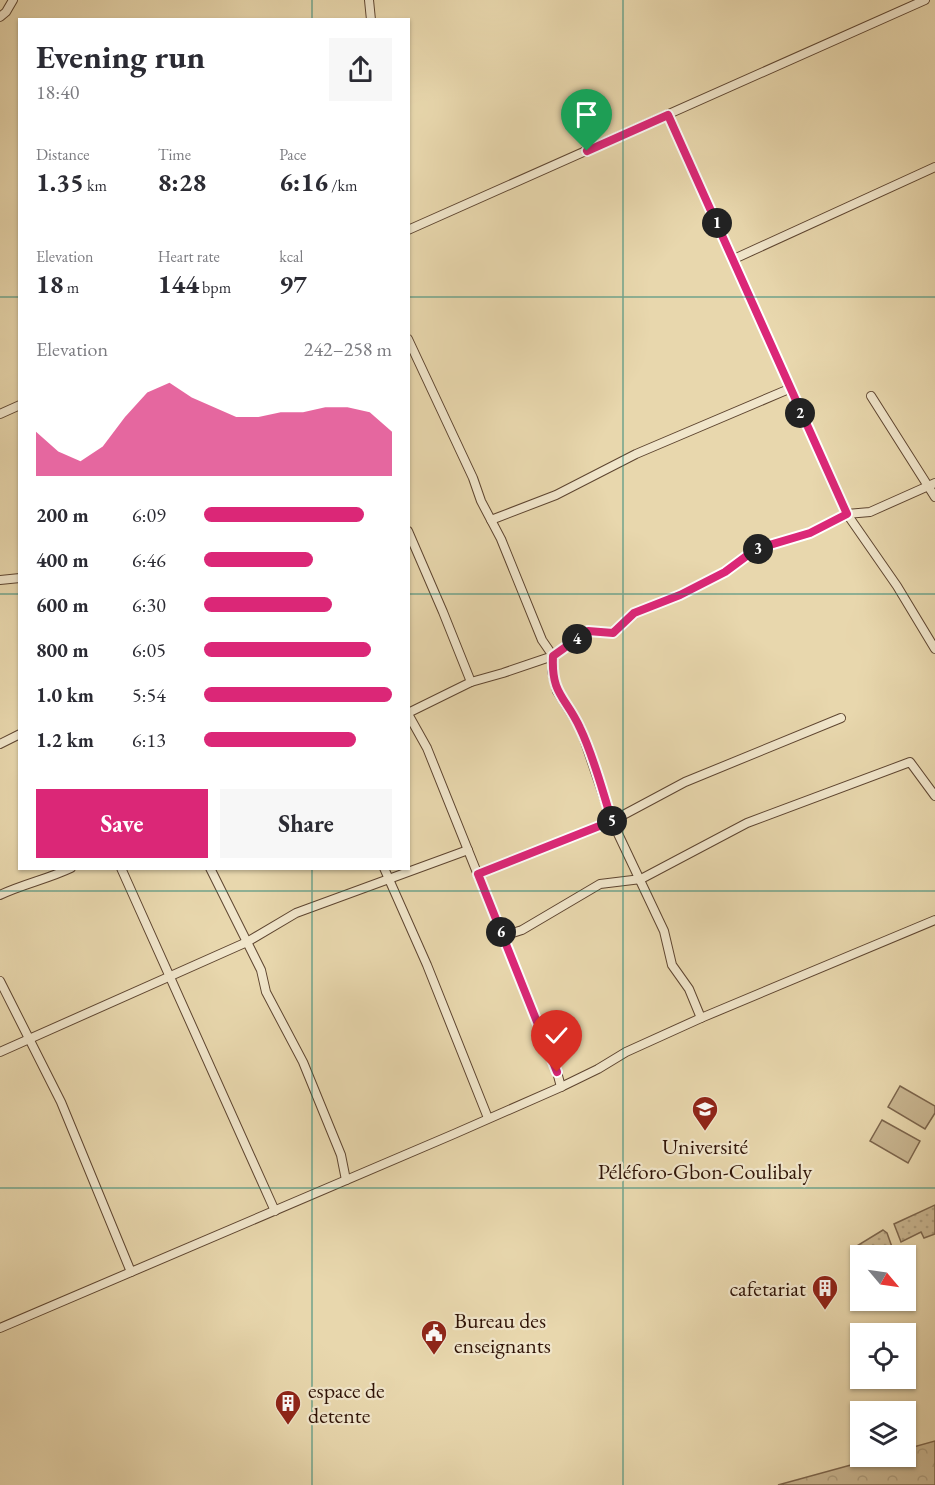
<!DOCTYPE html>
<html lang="en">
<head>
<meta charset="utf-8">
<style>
  :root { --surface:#fff; --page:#f7f7f7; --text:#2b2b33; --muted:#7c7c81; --accent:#db2777 }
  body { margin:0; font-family:"EB Garamond",serif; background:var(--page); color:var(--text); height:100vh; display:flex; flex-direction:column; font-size:22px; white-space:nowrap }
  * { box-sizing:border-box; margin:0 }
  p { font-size:20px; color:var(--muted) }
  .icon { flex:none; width:33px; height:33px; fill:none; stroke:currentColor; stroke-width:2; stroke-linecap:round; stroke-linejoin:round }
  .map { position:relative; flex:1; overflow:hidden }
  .drawer { position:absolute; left:18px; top:18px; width:392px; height:852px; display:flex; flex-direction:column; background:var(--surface); border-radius:0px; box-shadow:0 2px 4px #0004 }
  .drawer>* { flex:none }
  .needle { width:39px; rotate:119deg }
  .fabs { position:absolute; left:850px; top:1245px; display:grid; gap:12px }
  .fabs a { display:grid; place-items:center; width:66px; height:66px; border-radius:0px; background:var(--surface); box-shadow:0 2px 4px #0004; font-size:30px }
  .pin { position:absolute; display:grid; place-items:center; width:51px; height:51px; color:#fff; margin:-62px -26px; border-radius:50% 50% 50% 0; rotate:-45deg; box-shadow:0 0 6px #0007 }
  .pin .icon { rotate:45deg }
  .km { position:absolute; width:30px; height:30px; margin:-15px; border-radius:50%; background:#222; color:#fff; font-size:16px; line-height:30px; text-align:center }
  .round { display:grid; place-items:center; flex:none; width:63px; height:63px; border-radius:0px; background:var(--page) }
  .summary { display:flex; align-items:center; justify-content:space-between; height:102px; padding:0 18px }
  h1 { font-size:33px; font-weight:700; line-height:45px }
  .stats { display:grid; grid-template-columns:repeat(3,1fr); gap:9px; height:102px; padding:6px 18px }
  .stats div { display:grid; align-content:center }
  .stats b { font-size:26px; font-weight:700 }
  .stats small { font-size:16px; font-weight:400 }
  .stats p { font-size:16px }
  .chart { height:168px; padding:12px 18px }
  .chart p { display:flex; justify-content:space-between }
  .chart svg { width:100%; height:108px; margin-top:6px; fill:var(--accent); opacity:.7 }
  .action { display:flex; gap:12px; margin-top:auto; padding:12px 18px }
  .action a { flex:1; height:69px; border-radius:0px; background:var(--accent); color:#fff; font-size:24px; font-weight:700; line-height:69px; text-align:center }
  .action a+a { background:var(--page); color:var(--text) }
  ul { padding:0 18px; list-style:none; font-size:20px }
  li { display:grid; grid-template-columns:96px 72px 1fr; align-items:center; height:45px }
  li i { height:15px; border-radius:8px; background:var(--accent) }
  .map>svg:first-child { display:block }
</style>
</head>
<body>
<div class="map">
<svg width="935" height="1485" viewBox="0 0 935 1485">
  <defs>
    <pattern id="grass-dots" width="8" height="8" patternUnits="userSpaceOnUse" patternTransform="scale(1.5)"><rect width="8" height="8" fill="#c9b691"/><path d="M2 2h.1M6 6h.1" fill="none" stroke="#ad9c7c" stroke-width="1.8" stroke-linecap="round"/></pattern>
    <pattern id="forest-crowns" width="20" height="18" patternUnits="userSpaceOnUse" patternTransform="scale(1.5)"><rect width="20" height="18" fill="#c9b691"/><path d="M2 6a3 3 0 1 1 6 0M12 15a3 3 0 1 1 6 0" fill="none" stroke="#ad9c7c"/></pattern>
  </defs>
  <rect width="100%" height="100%" fill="#e8d7ad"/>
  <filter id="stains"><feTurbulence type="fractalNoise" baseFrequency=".00333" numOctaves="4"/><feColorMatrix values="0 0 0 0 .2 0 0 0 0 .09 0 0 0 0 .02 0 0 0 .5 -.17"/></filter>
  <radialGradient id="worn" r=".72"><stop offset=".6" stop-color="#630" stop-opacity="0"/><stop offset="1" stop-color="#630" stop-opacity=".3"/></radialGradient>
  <!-- grass -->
  <g fill="url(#grass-dots)" stroke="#7c654c" stroke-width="1.5">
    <path d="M 935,1205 L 935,1234 L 924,1238 L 921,1232 L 901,1242 L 894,1224 Z"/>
    <path d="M 883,1230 L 887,1233 L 892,1247 L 883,1253 L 884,1255 L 861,1256 L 861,1264 L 855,1247 Z"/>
  </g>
  <!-- forest -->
  <path fill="url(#forest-crowns)" stroke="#7c654c" stroke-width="1.5" d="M 935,1441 L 935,1485 L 778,1485 L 880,1457 L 906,1456 L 906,1449 Z"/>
  <!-- park -->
  <g fill="#c9b691" stroke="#7c654c" stroke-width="1.5">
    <path d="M 900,1086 L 935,1106 L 935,1113 L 925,1129 L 888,1107 Z"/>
    <path d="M 882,1120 L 920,1141 L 908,1163 L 870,1141 Z"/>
  </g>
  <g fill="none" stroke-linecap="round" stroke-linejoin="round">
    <!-- street casing -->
    <g stroke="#5e4530" stroke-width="10">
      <g id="street">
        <path d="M 369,0 L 371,20"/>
        <path d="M 0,17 L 6,12 L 13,0"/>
        <path d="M 668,115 L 847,514 L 897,586 L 935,649"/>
        <path d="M 408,230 L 925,0"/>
        <path d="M 734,259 L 935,167"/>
        <path d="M 408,339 L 473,478 L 481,501 L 501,539 L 542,640 L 553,656 L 552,671 L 557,691 L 580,727 L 612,821 L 664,931 L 672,965 L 689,989 L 701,1018"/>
        <path d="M 871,396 L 935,497"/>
        <path d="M 0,414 L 20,405"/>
        <path d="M 491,520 L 556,495 L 636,454 L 789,389"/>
        <path d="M 408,531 L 443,612 L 471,682"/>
        <path d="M 0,580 L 20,578"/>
        <path d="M 408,713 L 471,682 L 503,673 L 553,656 L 588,631 L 613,633 L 634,613 L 680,595 L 725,572 L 756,549 L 810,533 L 847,514 L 870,512 L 935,483"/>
        <path d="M 408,714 L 427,748 L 557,1072 L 561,1087"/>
        <path d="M 0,744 L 20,734"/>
        <path d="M 121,868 L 275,1211"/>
        <path d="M 210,868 L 261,970 L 266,992 L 303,1062 L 341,1155 L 346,1180"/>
        <path d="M 384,868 L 427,965 L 488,1118"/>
        <path d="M 478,874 L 612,821 L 685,782 L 841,718"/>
        <path d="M 0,895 C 23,884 48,879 71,868"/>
        <path d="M 503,936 L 522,930 L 600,884 L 641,879 L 747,823 L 910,762 L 935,796"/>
        <path d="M 0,981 L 61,1102 L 131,1272"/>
        <path d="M 0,1052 L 247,942 L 296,913 L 468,850"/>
        <path d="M 0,1328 L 454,1134 L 561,1087 L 598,1069 L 626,1052 L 701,1018 L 935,920"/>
      </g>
    </g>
    <!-- street -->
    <use href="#street" stroke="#f0e5ca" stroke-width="8"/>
  </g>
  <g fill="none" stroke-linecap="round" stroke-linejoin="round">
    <!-- route casing -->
    <g stroke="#fff" stroke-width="12">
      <path id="route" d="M 557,1072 L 478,874 L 612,821 C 602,790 594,757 580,728 C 566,697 551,695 553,656 L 588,631 L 613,633 L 634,613 L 680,595 L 725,572 L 756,549 L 810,533 L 847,514 L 668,115 L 587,151"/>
    </g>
    <!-- route -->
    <use href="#route" stroke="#db2777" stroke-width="8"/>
  </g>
  <!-- grid -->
  <path fill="none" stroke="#0f766e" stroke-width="1.5" stroke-opacity="0.55" d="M 312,0 L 312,20M 623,0 L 623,1485M 0,297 L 20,297M 408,297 L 935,297M 0,594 L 20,594M 408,594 L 935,594M 312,868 L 312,1485M 0,891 L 935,891M 0,1188 L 935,1188"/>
  <!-- icons -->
  <defs>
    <g id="university-pin" transform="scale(1.35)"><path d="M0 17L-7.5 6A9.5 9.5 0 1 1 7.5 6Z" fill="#8f2418" stroke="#f0e5ca"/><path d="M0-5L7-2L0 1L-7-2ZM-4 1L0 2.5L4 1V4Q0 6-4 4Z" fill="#fff"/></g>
    <g id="building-pin" transform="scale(1.35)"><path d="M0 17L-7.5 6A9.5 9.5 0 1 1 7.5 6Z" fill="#8f2418" stroke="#f0e5ca"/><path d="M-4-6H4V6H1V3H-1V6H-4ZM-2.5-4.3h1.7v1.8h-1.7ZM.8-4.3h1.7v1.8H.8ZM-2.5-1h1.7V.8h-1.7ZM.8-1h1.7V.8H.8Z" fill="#fff"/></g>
    <g id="civic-pin" transform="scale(1.35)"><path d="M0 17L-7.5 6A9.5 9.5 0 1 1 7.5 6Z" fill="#8f2418" stroke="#f0e5ca"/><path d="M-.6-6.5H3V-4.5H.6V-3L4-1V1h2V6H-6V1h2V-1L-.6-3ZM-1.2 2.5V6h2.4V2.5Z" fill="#fff"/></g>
  </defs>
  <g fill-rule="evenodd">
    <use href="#university-pin" x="705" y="1109"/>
    <use href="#building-pin" x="825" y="1288"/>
    <use href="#civic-pin" x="434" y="1333"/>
    <use href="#building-pin" x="288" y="1403"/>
  </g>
  <g text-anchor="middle" stroke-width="4.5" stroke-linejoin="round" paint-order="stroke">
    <!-- poi labels -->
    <g font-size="22" fill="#301407" stroke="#f0e5ca" text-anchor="start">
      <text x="705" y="1154" text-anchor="middle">Université<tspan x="705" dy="25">Péléforo-Gbon-Coulibaly</tspan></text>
      <text x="806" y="1296" text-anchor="end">cafetariat</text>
      <text x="454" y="1328">Bureau des<tspan x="454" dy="25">enseignants</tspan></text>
      <text x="308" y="1398">espace de<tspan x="308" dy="25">detente</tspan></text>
    </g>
  </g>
  <rect width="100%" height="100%" filter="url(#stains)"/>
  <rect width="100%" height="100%" fill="url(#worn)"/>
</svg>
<div class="fabs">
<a><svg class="needle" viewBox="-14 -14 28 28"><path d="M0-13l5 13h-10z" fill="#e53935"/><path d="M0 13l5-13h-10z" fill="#7c7c81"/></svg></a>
<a><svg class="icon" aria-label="locate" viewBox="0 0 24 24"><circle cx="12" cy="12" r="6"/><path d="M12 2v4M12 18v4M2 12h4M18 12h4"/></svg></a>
<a><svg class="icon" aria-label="layers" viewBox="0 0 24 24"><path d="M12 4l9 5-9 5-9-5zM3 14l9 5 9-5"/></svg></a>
</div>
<div class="pin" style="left:587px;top:151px;background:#1e9e55"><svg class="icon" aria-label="arrive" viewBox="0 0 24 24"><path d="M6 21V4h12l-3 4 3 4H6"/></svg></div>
<div class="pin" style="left:557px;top:1072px;background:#d93025"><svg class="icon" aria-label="check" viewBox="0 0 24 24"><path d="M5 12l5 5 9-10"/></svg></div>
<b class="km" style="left:717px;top:223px">1</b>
<b class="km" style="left:800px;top:413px">2</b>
<b class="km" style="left:758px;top:549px">3</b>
<b class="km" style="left:577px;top:639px">4</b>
<b class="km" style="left:612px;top:821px">5</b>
<b class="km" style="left:501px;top:932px">6</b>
<section class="drawer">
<div class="summary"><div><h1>Evening run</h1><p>18:40</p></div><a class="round"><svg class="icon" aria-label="share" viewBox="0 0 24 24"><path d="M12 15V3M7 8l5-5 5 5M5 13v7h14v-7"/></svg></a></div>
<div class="stats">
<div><p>Distance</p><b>1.35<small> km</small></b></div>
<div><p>Time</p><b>8:28</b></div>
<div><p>Pace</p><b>6:16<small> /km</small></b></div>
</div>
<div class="stats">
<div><p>Elevation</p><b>18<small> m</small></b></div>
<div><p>Heart rate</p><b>144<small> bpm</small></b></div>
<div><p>kcal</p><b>97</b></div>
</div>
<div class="chart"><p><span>Elevation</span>242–258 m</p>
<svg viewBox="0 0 160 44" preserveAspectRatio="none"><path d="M0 44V26L10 34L20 38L30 32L40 20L50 10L60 6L70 12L80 16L90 20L100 20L110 18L120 18L130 16L140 16L150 18L160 26V44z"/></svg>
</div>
<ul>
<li><b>200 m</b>6:09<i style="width:85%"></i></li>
<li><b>400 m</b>6:46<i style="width:58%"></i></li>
<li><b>600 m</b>6:30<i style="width:68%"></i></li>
<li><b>800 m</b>6:05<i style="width:89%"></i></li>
<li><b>1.0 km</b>5:54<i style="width:100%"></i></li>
<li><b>1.2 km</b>6:13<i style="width:81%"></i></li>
</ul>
<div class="action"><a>Save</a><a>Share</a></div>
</section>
</div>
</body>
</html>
